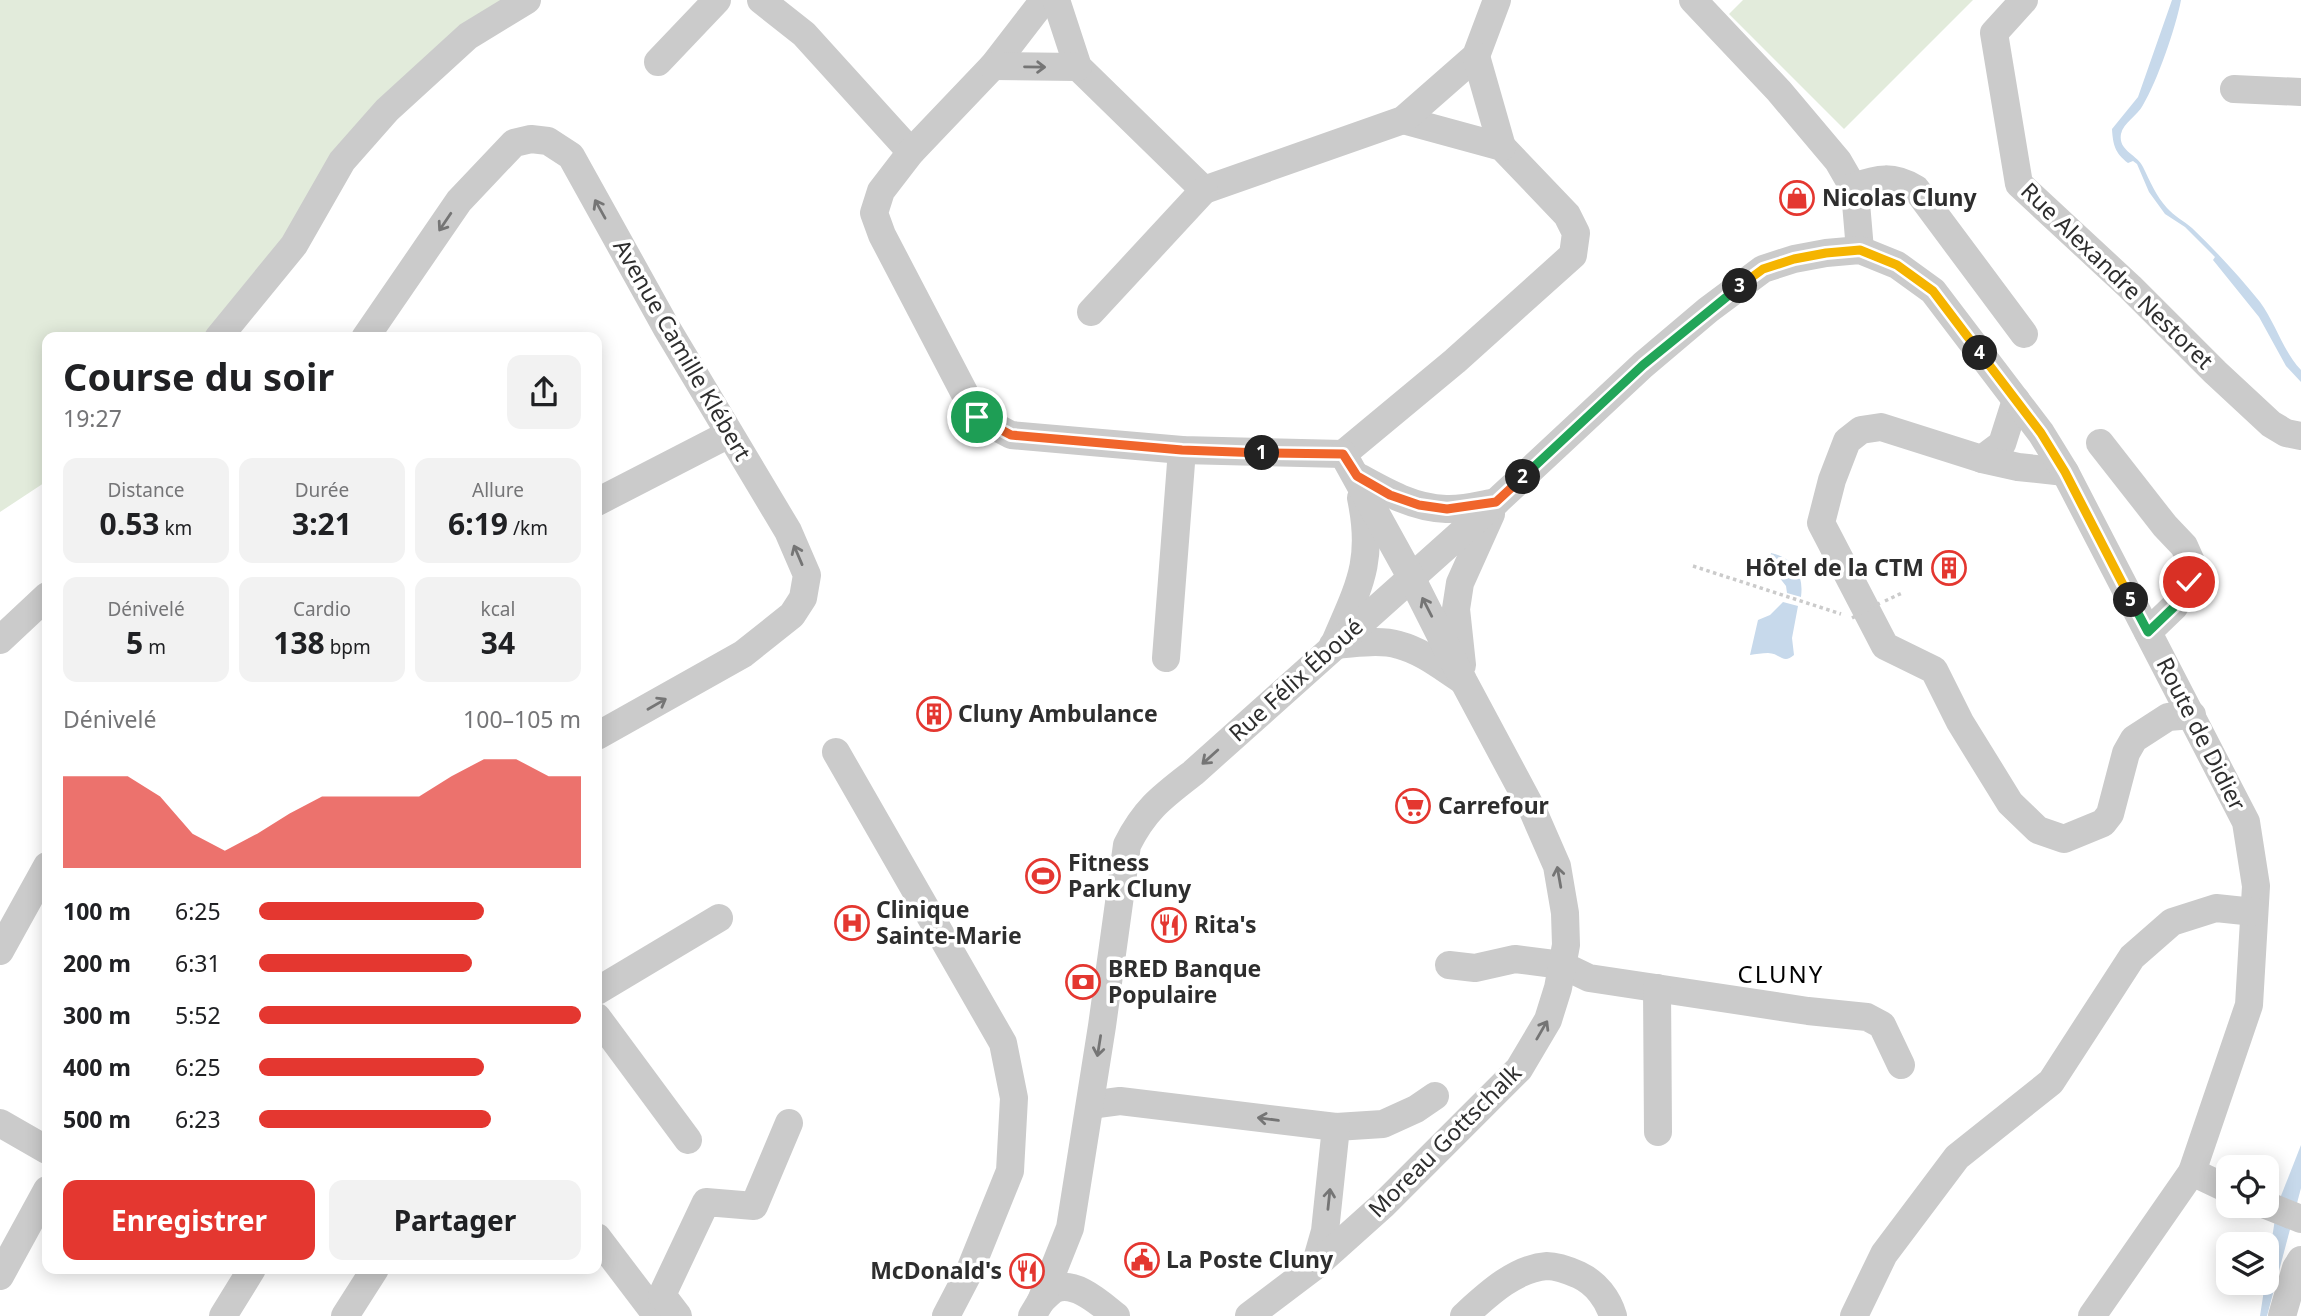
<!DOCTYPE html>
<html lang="fr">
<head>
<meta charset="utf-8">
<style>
  :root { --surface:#fff; --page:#f2f2f2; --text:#202124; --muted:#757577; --accent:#e43730 }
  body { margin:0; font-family:"Noto Sans",sans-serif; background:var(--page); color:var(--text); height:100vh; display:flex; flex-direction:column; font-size:26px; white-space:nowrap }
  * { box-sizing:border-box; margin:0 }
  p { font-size:23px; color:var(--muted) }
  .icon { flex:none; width:38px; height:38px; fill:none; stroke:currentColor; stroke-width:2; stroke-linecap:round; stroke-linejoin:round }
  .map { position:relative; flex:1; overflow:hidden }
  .details { position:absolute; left:42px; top:332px; width:560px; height:942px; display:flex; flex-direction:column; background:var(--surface); border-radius:14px; box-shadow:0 4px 18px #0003 }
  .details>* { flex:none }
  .fabs { position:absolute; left:2216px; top:1155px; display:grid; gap:14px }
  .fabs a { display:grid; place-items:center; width:63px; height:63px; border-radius:14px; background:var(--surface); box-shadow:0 4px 18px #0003; font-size:35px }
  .pin { position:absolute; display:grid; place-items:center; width:60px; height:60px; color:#fff; margin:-30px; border:4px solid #fff; border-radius:50%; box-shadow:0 2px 7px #0007 }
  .km { position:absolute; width:35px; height:35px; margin:-18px; border-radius:50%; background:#222; color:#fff; font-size:19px; line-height:35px; text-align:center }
  .round { display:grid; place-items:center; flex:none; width:74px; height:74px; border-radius:14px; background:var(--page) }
  .overview { display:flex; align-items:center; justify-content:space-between; height:119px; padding:0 21px }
  h1 { font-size:38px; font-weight:700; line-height:52px }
  .metrics { display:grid; grid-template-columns:repeat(3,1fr); gap:10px; height:119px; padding:7px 21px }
  .metrics div { display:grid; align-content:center; border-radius:14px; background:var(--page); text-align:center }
  .metrics b { font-size:30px; font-weight:700 }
  .metrics small { font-size:19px; font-weight:400 }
  .metrics p { font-size:19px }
  .chart { height:196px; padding:14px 21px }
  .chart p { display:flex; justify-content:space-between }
  .chart svg { width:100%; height:126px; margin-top:7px; fill:var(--accent); opacity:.7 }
  .cta { display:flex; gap:14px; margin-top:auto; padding:14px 21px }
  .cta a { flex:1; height:80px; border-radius:14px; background:var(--accent); color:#fff; font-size:28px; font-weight:700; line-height:80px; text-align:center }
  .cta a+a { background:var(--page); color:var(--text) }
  ul { padding:0 21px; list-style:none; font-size:23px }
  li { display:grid; grid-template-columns:112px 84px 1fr; align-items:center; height:52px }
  li i { height:18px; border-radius:9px; background:var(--accent) }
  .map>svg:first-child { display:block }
</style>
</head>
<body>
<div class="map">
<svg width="2301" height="1316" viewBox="0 0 2301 1316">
  <rect width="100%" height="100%" fill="#fff"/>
  <!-- green -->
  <g fill="#e2ebdb">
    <path d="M 0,0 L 513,0 L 322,189 L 210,338 L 47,338 L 47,481 L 0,512 Z"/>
    <path d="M 1743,0 L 1973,0 L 1844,129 L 1729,14 Z"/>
  </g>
  <!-- water -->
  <g fill="#c7d9eb">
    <path d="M 2172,0 L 2181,0 C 2176,27 2157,82 2143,105 C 2138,115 2123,123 2121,134 C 2118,151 2137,154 2143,167 C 2150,181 2156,196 2167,208 C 2174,216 2184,221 2192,228 C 2216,251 2239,276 2260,302 C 2276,324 2283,351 2301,370 L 2301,382 L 2286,366 L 2259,317 L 2213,260 L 2215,257 L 2185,227 L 2165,214 L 2149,192 L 2137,164 L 2133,161 L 2128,163 C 2115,153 2113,145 2112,129 L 2138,97 Z"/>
    <path d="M 1771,553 C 1794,558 1804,574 1801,597 L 1787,593 L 1786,586 L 1769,564 Z"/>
    <path d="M 1783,602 L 1798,606 L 1792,638 L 1794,655 C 1783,665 1780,653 1768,653 C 1762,653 1756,654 1750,655 L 1758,620 L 1770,615 Z"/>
    <path d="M 2301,1145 L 2301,1188 L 2267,1316 L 2260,1316 L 2277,1206 Z"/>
  </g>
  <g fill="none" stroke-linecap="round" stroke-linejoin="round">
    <!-- path -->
    <g stroke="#cbcbcb" stroke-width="3.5" stroke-dasharray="3.5 3.5" stroke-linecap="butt">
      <path d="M 1693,566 L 1841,614"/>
      <path d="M 1885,601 L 1902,593"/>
    </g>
    <!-- minor -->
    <g stroke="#cbcbcb" stroke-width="28">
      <path d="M 761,0 L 804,34 L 911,152"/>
      <path d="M 1044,0 L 993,66 L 911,152 L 881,191 L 874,213 L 882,235 L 977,417 L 1011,435 L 1182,450 L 1343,454 L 1455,361 L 1573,255 L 1576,233 L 1567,215 L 1502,147 L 1403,120"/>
      <path d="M 1056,0 L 1078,67 L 1204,190 L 1403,120 L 1476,56 L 1497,0"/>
      <path d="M 1693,0 L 1779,91 L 1838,161 L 1853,187 L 1856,203 L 1860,250"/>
      <path d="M 2024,0 L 1994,33 L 2019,184 L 2130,287 L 2215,372 L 2271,424 L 2286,433 L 2301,436"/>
      <path d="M 1476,56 L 1502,147"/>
      <path d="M 658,62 L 717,0"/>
      <path d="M 993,66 L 1078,67"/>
      <path d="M 2234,89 L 2301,92"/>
      <path d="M 1853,187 C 1878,178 1893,175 1916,189 L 2024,334"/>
      <path d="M 1091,312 L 1204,190"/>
      <path d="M 218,338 L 294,245 L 342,161 L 387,110 L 468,36 L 527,0"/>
      <path d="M 365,338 L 459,201 L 514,143 L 531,139 L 548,141 L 571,156 L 666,327 L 788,531 L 807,575 L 803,598 L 792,615 L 743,654 L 597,736"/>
      <path d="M 2016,400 L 2002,444 L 1982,459 L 1881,427 L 1861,430 L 1847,441 L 1832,480 L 1821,523 L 1885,646 L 1934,670 L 1960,722 L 2010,803 L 2038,830 L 2064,839 L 2103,823 L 2110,814 L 2126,753 L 2134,739 L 2168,717 L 2192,715"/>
      <path d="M 2100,443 L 2165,526 L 2184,546 L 2192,564 L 2189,582 L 2174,607 L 2148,632"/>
      <path d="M 1982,459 L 2018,467 L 2065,472"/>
      <path d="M 1357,476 C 1384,491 1413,508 1446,509 C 1462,510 1480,505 1496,502"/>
      <path d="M 597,502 L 729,434"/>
      <path d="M 0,640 L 47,596"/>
      <path d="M 1336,640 C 1360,584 1374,560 1361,498"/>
      <path d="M 1333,645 C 1355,644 1378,639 1399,645 C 1422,651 1442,667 1462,680"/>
      <path d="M 1166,658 L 1182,450"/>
      <path d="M 1462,665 L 1456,609 L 1460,583 L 1491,514"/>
      <path d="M 836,752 L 1003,1043 L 1014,1098 L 1010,1171 L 970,1270 L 946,1316"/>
      <path d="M 0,951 L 47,866"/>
      <path d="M 1449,965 L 1475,968 L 1515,959 L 1562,965 L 1589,978 L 1808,1011 L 1867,1017 L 1882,1025 L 1901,1065"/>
      <path d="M 1657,988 L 1658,1132"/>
      <path d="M 597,991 L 719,918"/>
      <path d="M 597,1017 L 688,1140"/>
      <path d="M 1090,1105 L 1120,1101 L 1336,1127 L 1383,1124 L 1416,1109 L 1435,1096"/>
      <path d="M 0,1123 L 47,1150"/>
      <path d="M 2192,1172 L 2228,1189"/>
      <path d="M 2266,1205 L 2301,1219"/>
      <path d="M 597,1237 L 657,1316"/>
      <path d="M 1315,1266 L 1325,1231 L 1336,1127"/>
      <path d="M 0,1276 L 47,1190"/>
      <path d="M 1041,1301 C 1044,1298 1049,1293 1053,1290 C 1073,1278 1101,1304 1116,1316"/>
      <path d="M 223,1316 L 252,1269"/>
      <path d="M 345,1316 L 375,1269"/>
      <path d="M 678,1316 L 662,1295 L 706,1202 L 754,1206 L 789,1123"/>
      <path d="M 1032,1316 L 1041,1301 L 1070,1228 L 1102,1026 L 1127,845 C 1145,809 1162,797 1193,773 L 1496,502 L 1643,365 L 1708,310 L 1763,269 L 1794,259 L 1826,253 L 1860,250 L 1897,265 L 1933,291 L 2041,433 L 2065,472 L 2246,822 L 2256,886 L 2249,1005 L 2192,1172 L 2092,1316"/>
      <path d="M 1249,1316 L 1315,1266 L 1383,1205 L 1519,1069 L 1548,1020 L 1558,988 L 1566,945 L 1565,913 L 1557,866 L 1533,811 L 1464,682 L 1411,577 L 1343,454"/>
      <path d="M 1464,1316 C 1486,1296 1515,1268 1547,1266 C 1558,1266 1570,1271 1579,1275 C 1596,1283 1608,1299 1613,1316"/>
      <path d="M 1854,1316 L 1884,1254 L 1957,1157 L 2051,1082 L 2132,957 L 2172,922 L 2216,908 L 2254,912"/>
      <path d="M 2282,1316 L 2296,1268 L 2301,1260"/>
    </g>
    <!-- path-bridge -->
    <path stroke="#cbcbcb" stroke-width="3.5" stroke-dasharray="3.5 3.5" stroke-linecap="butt" d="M 1852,618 L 1880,603"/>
  </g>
  <!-- one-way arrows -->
  <defs><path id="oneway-shaft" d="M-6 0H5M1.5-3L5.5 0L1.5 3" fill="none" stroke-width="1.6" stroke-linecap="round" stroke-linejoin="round" transform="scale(1.75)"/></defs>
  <g stroke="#757575">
    <use href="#oneway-shaft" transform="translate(1035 67) rotate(1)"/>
    <use href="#oneway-shaft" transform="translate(600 209) rotate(-119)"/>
    <use href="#oneway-shaft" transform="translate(445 222) rotate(124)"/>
    <use href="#oneway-shaft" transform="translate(798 555) rotate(-113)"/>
    <use href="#oneway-shaft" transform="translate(1427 607) rotate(-117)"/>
    <use href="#oneway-shaft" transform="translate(657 704) rotate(-30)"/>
    <use href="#oneway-shaft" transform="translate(1210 757) rotate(138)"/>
    <use href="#oneway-shaft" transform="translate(1559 877) rotate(-100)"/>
    <use href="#oneway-shaft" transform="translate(1542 1030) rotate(-60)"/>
    <use href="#oneway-shaft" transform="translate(1099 1046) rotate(99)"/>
    <use href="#oneway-shaft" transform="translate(1268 1119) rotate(-172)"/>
    <use href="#oneway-shaft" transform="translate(1329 1199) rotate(-84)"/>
  </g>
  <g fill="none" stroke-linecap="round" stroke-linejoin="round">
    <!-- split-1 casing -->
    <g stroke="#fff" stroke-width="14">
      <path id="split-1" d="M 977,417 L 1011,435 L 1182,450 L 1262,453"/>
    </g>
    <!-- split-2 casing -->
    <g stroke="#fff" stroke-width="14">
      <path id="split-2" d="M 1262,453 L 1343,454 L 1357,476 L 1390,495 L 1419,505 L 1447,509 L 1496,502 L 1523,477"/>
    </g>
    <!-- split-3 casing -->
    <g stroke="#fff" stroke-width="14">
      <path id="split-3" d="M 1523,477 L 1643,365 L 1740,286"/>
    </g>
    <!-- split-4 casing -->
    <g stroke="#fff" stroke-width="14">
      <path id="split-4" d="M 1740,286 L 1763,269 L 1794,259 L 1826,253 L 1860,250 L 1897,265 L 1933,291 L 1980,353"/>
    </g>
    <!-- split-5 casing -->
    <g stroke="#fff" stroke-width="14">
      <path id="split-5" d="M 1980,353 L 2041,433 L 2065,472 L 2131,600"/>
    </g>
    <!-- split-6 casing -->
    <g stroke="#fff" stroke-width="14">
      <path id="split-6" d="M 2131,600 L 2148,632 L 2174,607 L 2189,582"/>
    </g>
    <!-- split-1 -->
    <use href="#split-1" stroke="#f0652b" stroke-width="9"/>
    <!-- split-2 -->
    <use href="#split-2" stroke="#f0652b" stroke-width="9"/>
    <!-- split-3 -->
    <use href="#split-3" stroke="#22a559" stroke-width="9"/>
    <!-- split-4 -->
    <use href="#split-4" stroke="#f5b400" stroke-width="9"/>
    <!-- split-5 -->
    <use href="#split-5" stroke="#f5b400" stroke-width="9"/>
    <!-- split-6 -->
    <use href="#split-6" stroke="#22a559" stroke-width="9"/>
  </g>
  <!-- icons -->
  <defs>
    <g id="shop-ring" transform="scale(1.75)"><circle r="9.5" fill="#fff" stroke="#e43730" stroke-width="1.5"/><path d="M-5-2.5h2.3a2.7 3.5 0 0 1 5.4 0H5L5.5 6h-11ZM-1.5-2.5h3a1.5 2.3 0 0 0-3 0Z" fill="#e43730"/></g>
    <g id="building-ring" transform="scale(1.75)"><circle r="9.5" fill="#fff" stroke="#e43730" stroke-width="1.5"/><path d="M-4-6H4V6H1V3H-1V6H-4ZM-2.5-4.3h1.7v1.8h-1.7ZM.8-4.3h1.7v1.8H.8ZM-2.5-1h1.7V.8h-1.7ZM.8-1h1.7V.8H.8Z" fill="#e43730"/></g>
    <g id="supermarket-ring" transform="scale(1.75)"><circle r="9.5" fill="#fff" stroke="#e43730" stroke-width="1.5"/><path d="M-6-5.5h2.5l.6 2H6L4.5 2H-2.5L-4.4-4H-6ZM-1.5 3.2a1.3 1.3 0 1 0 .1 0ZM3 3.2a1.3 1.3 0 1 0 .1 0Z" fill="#e43730"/></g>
    <g id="stadium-ring" transform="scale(1.75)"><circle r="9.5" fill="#fff" stroke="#e43730" stroke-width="1.5"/><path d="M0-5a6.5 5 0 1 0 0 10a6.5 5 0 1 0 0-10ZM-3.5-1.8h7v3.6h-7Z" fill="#e43730"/></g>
    <g id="hospital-ring" transform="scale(1.75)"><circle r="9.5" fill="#fff" stroke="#e43730" stroke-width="1.5"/><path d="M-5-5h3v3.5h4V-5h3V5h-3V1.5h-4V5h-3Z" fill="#e43730"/></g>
    <g id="restaurant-ring" transform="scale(1.75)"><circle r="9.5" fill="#fff" stroke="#e43730" stroke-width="1.5"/><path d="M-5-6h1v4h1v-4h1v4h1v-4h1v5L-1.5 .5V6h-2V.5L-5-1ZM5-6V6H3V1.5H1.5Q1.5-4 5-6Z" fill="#e43730"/></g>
    <g id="bank-ring" transform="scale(1.75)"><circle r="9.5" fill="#fff" stroke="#e43730" stroke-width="1.5"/><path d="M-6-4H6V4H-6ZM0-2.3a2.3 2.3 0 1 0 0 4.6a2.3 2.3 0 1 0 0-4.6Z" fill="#e43730"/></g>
    <g id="civic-ring" transform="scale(1.75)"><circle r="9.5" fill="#fff" stroke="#e43730" stroke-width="1.5"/><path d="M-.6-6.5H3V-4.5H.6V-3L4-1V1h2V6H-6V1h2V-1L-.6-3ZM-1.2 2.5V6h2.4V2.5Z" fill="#e43730"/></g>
  </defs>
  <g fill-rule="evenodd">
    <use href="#shop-ring" x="1797" y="198"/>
    <use href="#building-ring" x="1949" y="568"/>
    <use href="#building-ring" x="934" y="714"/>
    <use href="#supermarket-ring" x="1413" y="806"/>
    <use href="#stadium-ring" x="1043" y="876"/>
    <use href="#hospital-ring" x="852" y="923"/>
    <use href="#restaurant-ring" x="1169" y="925"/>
    <use href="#bank-ring" x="1083" y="982"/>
    <use href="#civic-ring" x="1142" y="1260"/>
    <use href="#restaurant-ring" x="1027" y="1271"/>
  </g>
  <g text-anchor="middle" stroke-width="7" stroke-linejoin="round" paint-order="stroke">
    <!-- poi labels -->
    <g font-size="23" font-weight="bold" fill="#2e2e2e" stroke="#fff" text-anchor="start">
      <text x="1822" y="206">Nicolas Cluny</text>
      <text x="1924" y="576" text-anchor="end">Hôtel de la CTM</text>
      <text x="958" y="722">Cluny Ambulance</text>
      <text x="1438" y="814">Carrefour</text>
      <text x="1068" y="871">Fitness<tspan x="1068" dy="26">Park Cluny</tspan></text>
      <text x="876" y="918">Clinique<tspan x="876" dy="26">Sainte-Marie</tspan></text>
      <text x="1194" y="933">Rita's</text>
      <text x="1108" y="977">BRED Banque<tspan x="1108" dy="26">Populaire</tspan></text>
      <text x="1166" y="1268">La Poste Cluny</text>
      <text x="1002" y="1279" text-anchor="end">McDonald's</text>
    </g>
    <!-- street labels -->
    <g font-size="23" fill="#2e2e2e" stroke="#fff">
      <text transform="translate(2117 276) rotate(44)" y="8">Rue Alexandre Nestoret</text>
      <text transform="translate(682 350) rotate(60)" y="8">Avenue Camille Klébert</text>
      <text transform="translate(1296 680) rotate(-42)" y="8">Rue Félix Éboué</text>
      <text transform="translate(2201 734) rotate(63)" y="8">Route de Didier</text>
      <text transform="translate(1445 1141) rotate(-45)" y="8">Moreau Gottschalk</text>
    </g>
    <!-- neighbourhood labels -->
    <g font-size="24" letter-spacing="2" fill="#000" stroke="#fff">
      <text x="1781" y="983">CLUNY</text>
    </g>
  </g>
</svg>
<div class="fabs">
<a><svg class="icon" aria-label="locate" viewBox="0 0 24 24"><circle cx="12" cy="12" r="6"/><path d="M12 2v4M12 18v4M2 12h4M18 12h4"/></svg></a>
<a><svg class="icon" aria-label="layers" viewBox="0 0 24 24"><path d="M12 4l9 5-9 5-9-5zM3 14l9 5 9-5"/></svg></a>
</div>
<div class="pin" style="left:977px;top:417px;background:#1e9e55"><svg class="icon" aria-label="arrive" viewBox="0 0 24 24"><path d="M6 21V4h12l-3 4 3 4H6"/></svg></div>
<div class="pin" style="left:2189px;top:582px;background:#d93025"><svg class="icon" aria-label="check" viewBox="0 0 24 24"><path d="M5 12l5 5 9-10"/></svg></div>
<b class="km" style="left:1262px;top:453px">1</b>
<b class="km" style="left:1523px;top:477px">2</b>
<b class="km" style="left:1740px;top:286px">3</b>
<b class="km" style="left:1980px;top:353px">4</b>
<b class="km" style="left:2131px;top:600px">5</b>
<section class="details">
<div class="overview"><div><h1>Course du soir</h1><p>19:27</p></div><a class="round"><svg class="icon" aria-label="share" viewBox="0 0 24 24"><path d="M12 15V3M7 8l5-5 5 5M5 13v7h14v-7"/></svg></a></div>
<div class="metrics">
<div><p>Distance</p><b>0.53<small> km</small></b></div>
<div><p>Durée</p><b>3:21</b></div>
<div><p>Allure</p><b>6:19<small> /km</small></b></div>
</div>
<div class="metrics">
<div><p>Dénivelé</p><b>5<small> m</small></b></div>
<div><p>Cardio</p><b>138<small> bpm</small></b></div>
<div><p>kcal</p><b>34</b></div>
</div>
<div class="chart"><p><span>Dénivelé</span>100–105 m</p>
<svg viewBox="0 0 160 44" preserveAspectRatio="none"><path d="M0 44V12L10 12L20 12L30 19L40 32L50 38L60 32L70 25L80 19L90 19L100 19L110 19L120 12L130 6L140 6L150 12L160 12V44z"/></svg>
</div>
<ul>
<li><b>100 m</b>6:25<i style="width:70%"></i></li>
<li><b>200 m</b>6:31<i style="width:66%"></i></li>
<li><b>300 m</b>5:52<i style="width:100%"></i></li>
<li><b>400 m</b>6:25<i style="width:70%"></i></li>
<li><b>500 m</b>6:23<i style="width:72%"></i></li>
</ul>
<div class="cta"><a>Enregistrer</a><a>Partager</a></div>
</section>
</div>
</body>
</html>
